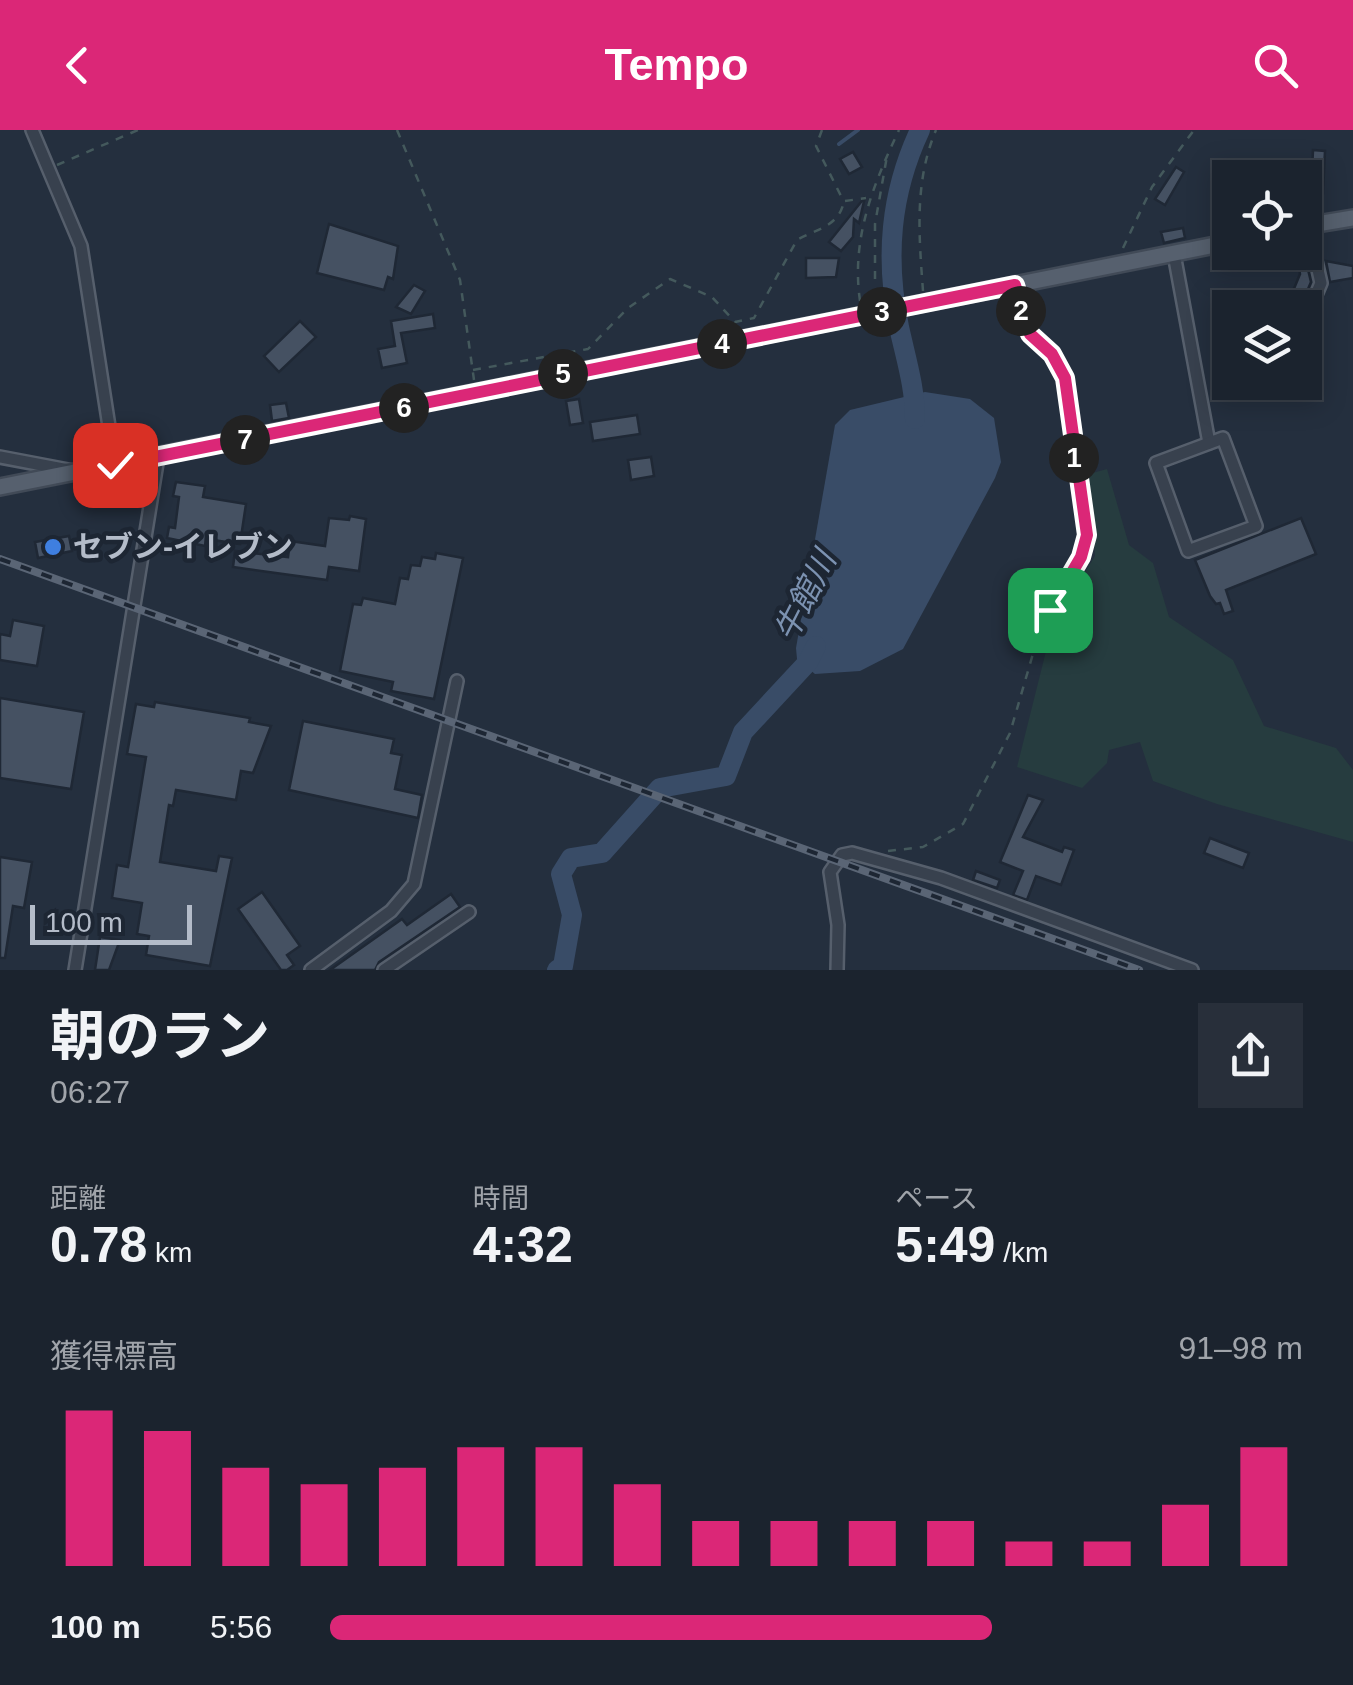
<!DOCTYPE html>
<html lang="ja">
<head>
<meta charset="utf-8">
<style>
  :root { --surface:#1b232e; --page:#282f3a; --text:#f1f3f6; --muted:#a0a4aa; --line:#39404a; --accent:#db2777 }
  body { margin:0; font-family:Arial,"Noto Sans JP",sans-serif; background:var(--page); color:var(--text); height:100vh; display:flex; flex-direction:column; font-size:38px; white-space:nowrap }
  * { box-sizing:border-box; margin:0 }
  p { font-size:32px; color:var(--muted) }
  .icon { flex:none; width:55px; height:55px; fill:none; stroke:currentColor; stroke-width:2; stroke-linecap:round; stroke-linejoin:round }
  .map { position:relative; height:840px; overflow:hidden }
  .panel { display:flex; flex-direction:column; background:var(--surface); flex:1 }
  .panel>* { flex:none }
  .fabs { position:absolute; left:1212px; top:30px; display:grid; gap:20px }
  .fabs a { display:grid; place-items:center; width:110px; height:110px; border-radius:0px; background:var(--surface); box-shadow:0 5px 25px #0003,0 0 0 2px var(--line); font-size:50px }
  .scale { position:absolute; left:30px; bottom:25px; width:162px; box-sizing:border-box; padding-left:10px; border:5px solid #b4bcc9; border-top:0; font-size:28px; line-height:35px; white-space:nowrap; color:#b4bcc9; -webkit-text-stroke:8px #1d2633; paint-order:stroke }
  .pin { position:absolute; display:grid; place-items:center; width:85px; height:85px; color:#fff; margin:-42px; border-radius:20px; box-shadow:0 5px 15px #0006 }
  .km { position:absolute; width:50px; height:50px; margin:-25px; border-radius:50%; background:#222; color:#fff; font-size:28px; line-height:50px; text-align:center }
  .round { display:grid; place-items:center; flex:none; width:105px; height:105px; border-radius:0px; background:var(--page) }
  .head { display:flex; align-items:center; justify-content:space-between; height:170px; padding:0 50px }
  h1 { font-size:55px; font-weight:700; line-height:75px }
  .metrics { display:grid; grid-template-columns:repeat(3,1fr); gap:15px; height:170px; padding:10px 50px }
  .metrics div { display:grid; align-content:center }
  .metrics b { font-size:50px; font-weight:700 }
  .metrics small { font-size:28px; font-weight:400 }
  .metrics p { font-size:28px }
  .chart { height:280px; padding:20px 50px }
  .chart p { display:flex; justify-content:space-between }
  .chart svg { width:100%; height:180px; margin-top:10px; stroke:var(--accent); stroke-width:6 }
  ul { padding:0 50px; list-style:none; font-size:32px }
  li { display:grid; grid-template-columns:160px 120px 1fr; align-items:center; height:75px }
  li i { height:25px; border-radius:12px; background:var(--accent) }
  header { display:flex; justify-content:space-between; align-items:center; height:130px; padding:0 50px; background:var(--accent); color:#fff; font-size:45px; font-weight:700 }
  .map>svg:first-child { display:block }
</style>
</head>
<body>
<header><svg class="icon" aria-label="back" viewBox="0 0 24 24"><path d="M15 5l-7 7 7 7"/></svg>Tempo<svg class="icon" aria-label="search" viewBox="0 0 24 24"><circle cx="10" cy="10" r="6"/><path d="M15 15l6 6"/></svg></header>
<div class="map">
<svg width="1353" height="840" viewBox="0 0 1353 840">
  <rect width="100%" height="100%" fill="#242f3e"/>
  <!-- green -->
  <path fill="#263c3f" d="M 1107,339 L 1129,415 L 1153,433 L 1169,487 L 1233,530 L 1264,596 L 1336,618 L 1353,640 L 1353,712 L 1217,674 L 1153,651 L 1140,612 L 1109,620 L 1107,633 L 1082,658 L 1017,637 L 1053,493 L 1095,426 L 1089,344 Z"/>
  <!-- water -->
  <path fill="#394c67" d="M 925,262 L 970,269 L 994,288 L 1001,332 L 995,348 L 903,519 L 860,541 L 815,544 L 797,529 L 796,518 L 835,295 L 850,280 Z"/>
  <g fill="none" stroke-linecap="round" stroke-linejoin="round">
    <!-- stream -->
    <path stroke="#394c67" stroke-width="4" d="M 839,14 L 858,0"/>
    <!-- river -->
    <g stroke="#394c67" stroke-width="20">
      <path d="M 915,289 C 915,257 906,229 899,197 C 885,128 890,64 920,0"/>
      <path d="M 557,840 L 563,836 L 572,785 L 561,744 L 571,728 L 602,723 L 660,658 L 726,646 L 743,602 L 808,532 L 816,516"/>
    </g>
  </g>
  <!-- building -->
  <g fill="#455162" stroke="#1f2835" stroke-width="2.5">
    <path d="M 1313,20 L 1325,21 L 1323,63 L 1311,63 Z"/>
    <path d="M 853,22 L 862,37 L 849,44 L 840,29 Z"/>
    <path d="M 1176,37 L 1184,42 L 1165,75 L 1155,69 Z"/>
    <path d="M 865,67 L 859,93 L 854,89 L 853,107 L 841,121 L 829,112 Z"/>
    <path d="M 329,94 L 398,116 L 393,149 L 388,147 L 384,160 L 317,143 Z"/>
    <path d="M 1183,98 L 1185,108 L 1164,113 L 1161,102 Z"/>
    <path d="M 806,128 L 839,128 L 836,147 L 806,148 Z"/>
    <path d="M 1306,131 L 1311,152 L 1300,178 L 1286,178 L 1300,144 L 1298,133 Z"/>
    <path d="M 1326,131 L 1353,136 L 1353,148 L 1330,152 Z"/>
    <path d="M 414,155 L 425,161 L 411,184 L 396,177 Z"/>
    <path d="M 433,184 L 435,198 L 401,203 L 407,233 L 382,238 L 378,219 L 395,216 L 391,191 Z"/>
    <path d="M 300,191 L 316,207 L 279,242 L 264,226 Z"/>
    <path d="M 579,269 L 583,293 L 570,295 L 566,271 Z"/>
    <path d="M 286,273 L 289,288 L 272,291 L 270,275 Z"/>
    <path d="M 637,285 L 640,304 L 593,311 L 590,292 Z"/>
    <path d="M 651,327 L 654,346 L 631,350 L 628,330 Z"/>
    <path d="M 176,352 L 205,356 L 203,367 L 246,374 L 240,414 L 206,409 L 205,416 L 167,408 L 169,397 L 175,398 L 179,367 L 173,366 Z"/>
    <path d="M 350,386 L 366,389 L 359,441 L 329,437 L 327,450 L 233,437 L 235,421 L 288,427 L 290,411 L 325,416 L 329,388 L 349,390 Z"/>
    <path d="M 1301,388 L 1316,424 L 1226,460 L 1233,481 L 1224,484 L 1220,473 L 1216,474 L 1210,466 L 1195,430 Z"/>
    <path d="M 69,406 L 72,421 L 38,428 L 35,412 Z"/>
    <path d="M 436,423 L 463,428 L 434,569 L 391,561 L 393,552 L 340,541 L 353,474 L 361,475 L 363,468 L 395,474 L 400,448 L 408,449 L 411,435 L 420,436 L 422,427 L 435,429 Z"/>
    <path d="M 13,490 L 44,496 L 37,536 L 0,530 L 0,504 L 10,506 Z"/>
    <path d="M 0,568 L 84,582 L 71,659 L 0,648 Z"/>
    <path d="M 155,572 L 250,588 L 249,592 L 271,596 L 253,643 L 241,641 L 236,670 L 176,660 L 173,676 L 169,675 L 160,732 L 216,741 L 219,726 L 232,728 L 210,836 L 146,825 L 149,806 L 137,804 L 142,773 L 112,768 L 117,735 L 128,737 L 146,627 L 127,624 L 136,574 L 154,577 Z"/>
    <path d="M 303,591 L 394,609 L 391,623 L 402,625 L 395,659 L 422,665 L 418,688 L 289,660 Z"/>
    <path d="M 1028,665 L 1043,670 L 1023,707 L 1062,722 L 1064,717 L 1074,720 L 1061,755 L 1036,746 L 1027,770 L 1013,765 L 1023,741 L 1000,732 Z"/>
    <path d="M 1210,708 L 1249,723 L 1243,738 L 1204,723 Z"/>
    <path d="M 0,727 L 32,732 L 24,778 L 13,776 L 5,828 L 0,828 Z"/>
    <path d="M 976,741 L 1000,750 L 997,758 L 973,750 Z"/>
    <path d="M 262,762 L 300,816 L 287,825 L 294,835 L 287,840 L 281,840 L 238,779 Z"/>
    <path d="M 451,764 L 460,777 L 379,832 L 375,840 L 330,840 L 402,789 L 407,795 Z"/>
    <path d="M 100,807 L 120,810 L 109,840 L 95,840 Z"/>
  </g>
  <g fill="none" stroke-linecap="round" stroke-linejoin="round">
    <!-- minor casing -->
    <g stroke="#565f6c" stroke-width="16">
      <g id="minor">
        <path d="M 32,0 L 81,116 L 115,335"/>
        <path d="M 1174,124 L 1209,313"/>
        <path d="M 1305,191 L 1321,153 L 1308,96"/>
        <path d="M 1223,308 L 1256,396 L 1188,421 L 1156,333 Z"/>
        <path d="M 0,327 L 79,342"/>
        <path d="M 75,840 L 158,327"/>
        <path d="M 311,840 L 391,781 L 414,754 L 457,551"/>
        <path d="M 384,840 L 469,782"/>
        <path d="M 837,840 L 838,795 L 830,742 L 842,725 L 852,723 L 941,748 L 1192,840"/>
      </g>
    </g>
    <!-- major casing -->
    <g stroke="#414a57" stroke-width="20">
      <g id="major">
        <path d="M 1305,96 L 1353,88"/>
        <path d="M 0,357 L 1230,112"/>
      </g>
    </g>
    <!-- path -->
    <g stroke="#44595c" stroke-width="2.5" stroke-dasharray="8 8" stroke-linecap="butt">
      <path d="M 397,0 L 460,150 L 474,250"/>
      <path d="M 822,0 L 816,16 L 843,70"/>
      <path d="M 57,35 L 138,0"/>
      <path d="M 845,71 L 866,68"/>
      <path d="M 1123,118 L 1152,57 L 1194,0"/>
      <path d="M 875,149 L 875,94 L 887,26"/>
      <path d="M 923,161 C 919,106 914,52 936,0"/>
      <path d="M 860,171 C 851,109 873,55 899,0"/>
      <path d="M 473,240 L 588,219 L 628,178 L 670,149 L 712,167 L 735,192 L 754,188 L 797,110 C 816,99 839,97 844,71"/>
      <path d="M 888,721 L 923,717 L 963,694 L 1010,603 L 1039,503 L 1085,417 L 1065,248 C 1051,215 1027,206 1018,168"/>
    </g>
    <!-- minor -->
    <use href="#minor" stroke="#38414e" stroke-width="11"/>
    <!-- major -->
    <use href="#major" stroke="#56606e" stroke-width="15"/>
    <!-- rail casing -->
    <g stroke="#5a6575" stroke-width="8">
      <path id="rail" d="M 0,429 L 1139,840"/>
    </g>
    <!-- rail -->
    <use href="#rail" stroke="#1d2633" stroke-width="4" stroke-dasharray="11" stroke-linecap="butt"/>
  </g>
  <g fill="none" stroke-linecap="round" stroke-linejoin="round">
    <!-- route casing -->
    <g stroke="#fff" stroke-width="20">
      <path id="route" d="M 115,335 L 1015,155 L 1030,204 L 1052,224 L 1065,248 L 1087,405 L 1081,427 L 1050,480"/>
    </g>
    <!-- route -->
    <use href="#route" stroke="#db2777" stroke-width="12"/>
  </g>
  <!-- markers -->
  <circle fill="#3f7fe0" stroke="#1d2633" stroke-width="4" cx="53" cy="417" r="10"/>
  <g text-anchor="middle" stroke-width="9" stroke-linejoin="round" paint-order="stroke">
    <!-- poi labels -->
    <g font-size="30" font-weight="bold" fill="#b4bcc9" stroke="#1d2633" text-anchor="start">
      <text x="73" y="427">セブン-イレブン</text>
    </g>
    <!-- water labels -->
    <g font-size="32" font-style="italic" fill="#7c92b1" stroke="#1d2633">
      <text transform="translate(805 466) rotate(-63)" y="11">牛館川</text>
    </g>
  </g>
</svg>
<div class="fabs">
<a><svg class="icon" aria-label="locate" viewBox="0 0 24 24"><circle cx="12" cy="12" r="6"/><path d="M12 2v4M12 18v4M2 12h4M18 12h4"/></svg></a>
<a><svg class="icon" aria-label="layers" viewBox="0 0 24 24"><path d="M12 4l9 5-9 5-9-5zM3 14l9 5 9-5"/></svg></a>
</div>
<div class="scale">100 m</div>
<div class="pin" style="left:1050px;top:480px;background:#1e9e55"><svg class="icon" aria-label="arrive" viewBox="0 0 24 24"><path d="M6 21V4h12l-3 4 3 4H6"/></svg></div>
<div class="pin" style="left:115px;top:335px;background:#d93025"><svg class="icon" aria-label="check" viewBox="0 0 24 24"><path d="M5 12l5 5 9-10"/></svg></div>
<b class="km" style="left:1074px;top:328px">1</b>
<b class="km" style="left:1021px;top:181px">2</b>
<b class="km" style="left:882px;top:182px">3</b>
<b class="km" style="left:722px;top:214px">4</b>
<b class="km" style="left:563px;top:244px">5</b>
<b class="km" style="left:404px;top:278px">6</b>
<b class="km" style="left:245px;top:310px">7</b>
</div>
<section class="panel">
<div class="head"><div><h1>朝のラン</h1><p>06:27</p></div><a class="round"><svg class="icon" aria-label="share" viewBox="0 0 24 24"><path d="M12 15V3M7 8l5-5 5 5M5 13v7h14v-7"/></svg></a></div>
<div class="metrics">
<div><p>距離</p><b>0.78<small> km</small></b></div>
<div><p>時間</p><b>4:32</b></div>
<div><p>ペース</p><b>5:49<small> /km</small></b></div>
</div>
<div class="chart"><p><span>獲得標高</span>91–98 m</p>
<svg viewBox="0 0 160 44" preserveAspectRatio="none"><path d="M5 44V6M15 44V11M25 44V20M35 44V24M45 44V20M55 44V15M65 44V15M75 44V24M85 44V33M95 44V33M105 44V33M115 44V33M125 44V38M135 44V38M145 44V29M155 44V15"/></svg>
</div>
<ul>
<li><b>100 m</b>5:56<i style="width:68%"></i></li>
</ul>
</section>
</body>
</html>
